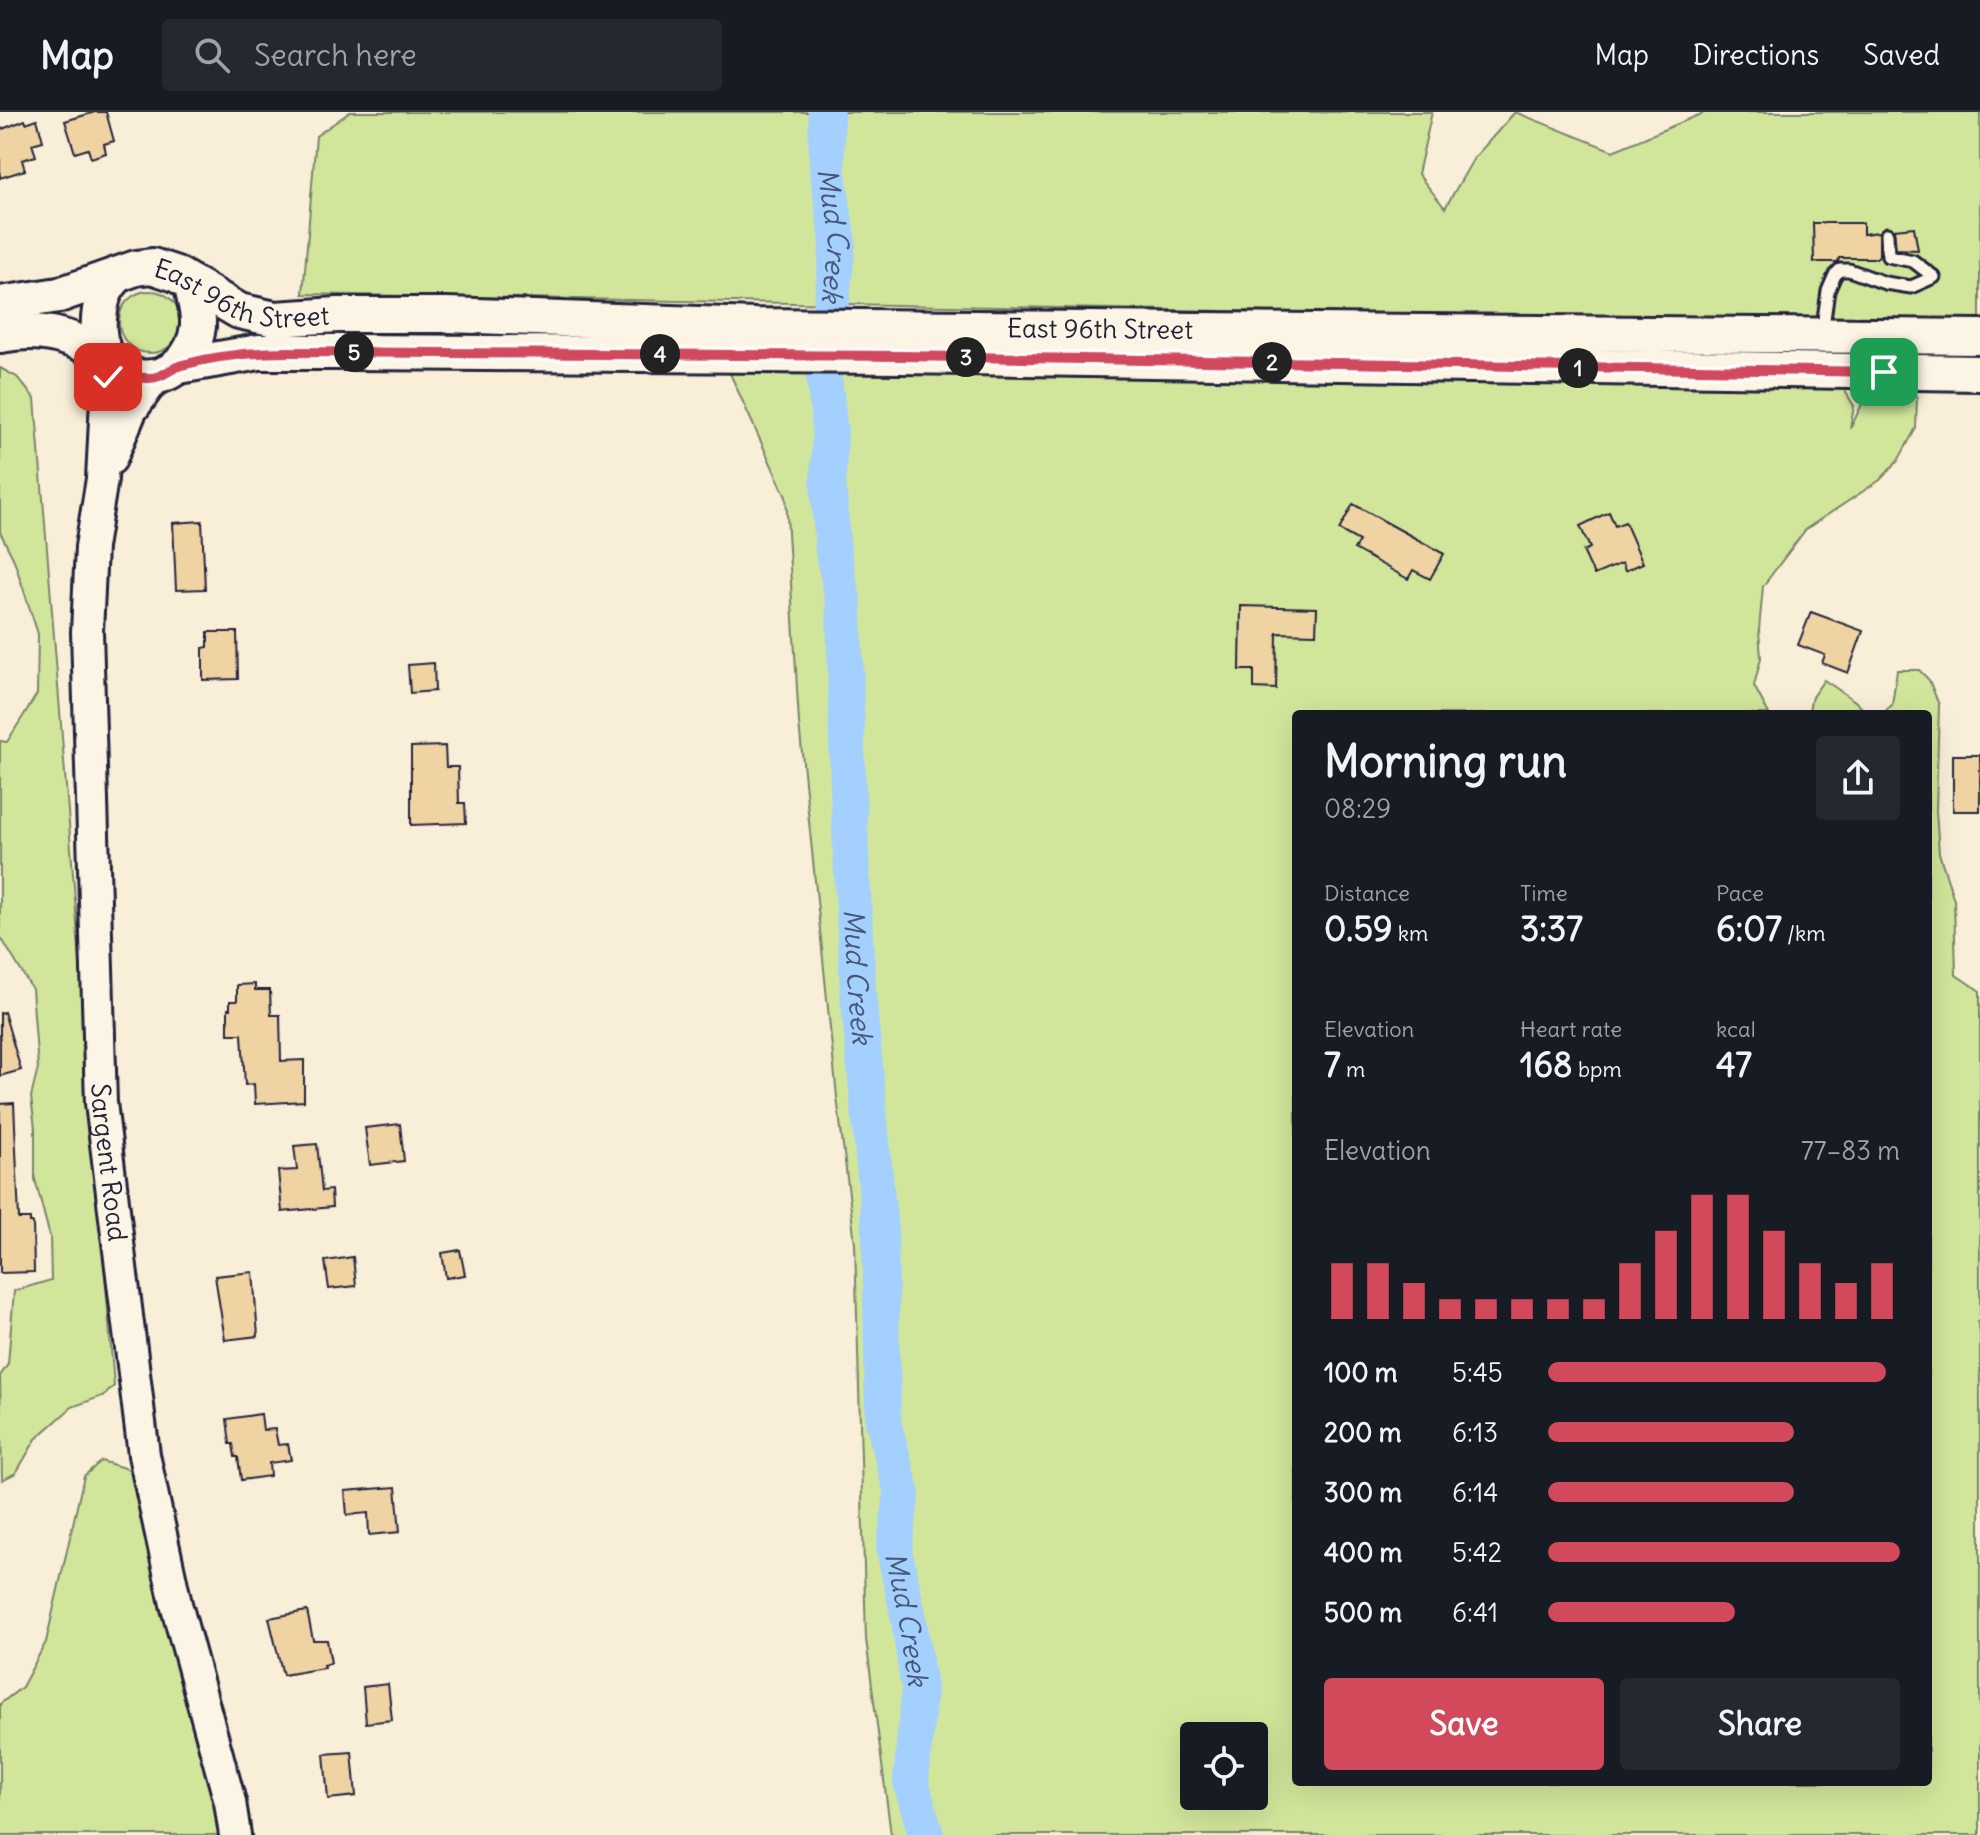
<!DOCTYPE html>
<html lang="en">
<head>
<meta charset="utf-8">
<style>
  :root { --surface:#171b24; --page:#242831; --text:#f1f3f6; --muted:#9ea1a6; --line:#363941; --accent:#d1495b }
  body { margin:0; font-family:Delius,sans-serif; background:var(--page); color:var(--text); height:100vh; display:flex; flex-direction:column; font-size:30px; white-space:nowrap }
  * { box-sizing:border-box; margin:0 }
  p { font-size:26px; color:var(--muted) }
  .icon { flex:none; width:44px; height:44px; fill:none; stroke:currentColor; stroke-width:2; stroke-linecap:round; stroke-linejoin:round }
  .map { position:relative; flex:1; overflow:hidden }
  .panel { position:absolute; left:1292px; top:598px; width:640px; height:1076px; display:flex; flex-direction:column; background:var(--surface); border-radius:8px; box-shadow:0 8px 32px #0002 }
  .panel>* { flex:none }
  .fabs { position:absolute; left:1180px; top:1610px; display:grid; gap:16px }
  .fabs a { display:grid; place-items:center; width:88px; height:88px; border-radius:8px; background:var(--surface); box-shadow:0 8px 32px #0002; font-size:40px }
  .pin { position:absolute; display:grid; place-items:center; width:68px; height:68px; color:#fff; margin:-34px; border-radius:16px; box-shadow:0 4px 12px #0006 }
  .km { position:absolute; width:40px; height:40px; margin:-20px; border-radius:50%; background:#222; color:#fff; font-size:22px; line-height:40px; text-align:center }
  .round { display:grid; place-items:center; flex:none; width:84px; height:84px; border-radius:8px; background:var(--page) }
  .summary { display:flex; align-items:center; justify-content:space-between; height:136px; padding:0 32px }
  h1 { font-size:44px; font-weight:700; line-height:60px }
  .figures { display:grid; grid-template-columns:repeat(3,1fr); gap:12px; height:136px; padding:8px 32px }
  .figures div { display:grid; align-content:center }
  .figures b { font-size:34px; font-weight:700 }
  .figures small { font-size:22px; font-weight:400 }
  .figures p { font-size:22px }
  .chart { height:224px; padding:16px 32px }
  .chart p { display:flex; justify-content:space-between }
  .chart svg { width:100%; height:144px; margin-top:8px; stroke:var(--accent); stroke-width:6 }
  .button { display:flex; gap:16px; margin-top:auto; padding:16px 32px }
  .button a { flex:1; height:92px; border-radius:8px; background:var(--accent); color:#fff; font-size:32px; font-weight:700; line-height:92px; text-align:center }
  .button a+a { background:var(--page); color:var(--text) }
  ul { padding:0 32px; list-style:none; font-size:26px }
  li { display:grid; grid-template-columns:128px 96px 1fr; align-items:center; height:60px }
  li i { height:20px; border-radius:10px; background:var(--accent) }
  header { display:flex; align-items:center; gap:48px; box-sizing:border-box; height:112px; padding:0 40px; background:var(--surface); border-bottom:2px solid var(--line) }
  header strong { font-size:38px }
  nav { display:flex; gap:44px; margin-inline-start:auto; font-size:28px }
  .search { width:560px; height:72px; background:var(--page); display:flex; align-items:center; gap:20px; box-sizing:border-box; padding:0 28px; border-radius:8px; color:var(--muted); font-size:30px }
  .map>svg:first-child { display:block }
</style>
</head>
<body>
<header>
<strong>Map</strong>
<div class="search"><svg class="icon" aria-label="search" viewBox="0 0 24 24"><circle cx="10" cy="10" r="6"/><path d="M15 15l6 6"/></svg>Search here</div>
<nav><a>Map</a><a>Directions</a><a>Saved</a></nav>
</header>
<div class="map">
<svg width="1980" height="1723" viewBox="0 0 1980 1723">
  <rect width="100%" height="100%" fill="#f9eed8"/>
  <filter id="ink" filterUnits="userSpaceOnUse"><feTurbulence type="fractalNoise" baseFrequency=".0125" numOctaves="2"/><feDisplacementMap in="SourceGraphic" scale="16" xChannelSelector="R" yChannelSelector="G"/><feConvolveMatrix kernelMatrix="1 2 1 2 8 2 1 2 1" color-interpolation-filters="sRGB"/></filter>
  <g filter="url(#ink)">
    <!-- green -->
    <g fill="#d2e69b" stroke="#7a846b" stroke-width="2" fill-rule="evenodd">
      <path d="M 350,0 L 1432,0 L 1418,62 L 1445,96 L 1474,46 L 1515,0 L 1613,39 L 1706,0 L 1980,0 L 1980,213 L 303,182 L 316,24 Z"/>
      <circle cx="150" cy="210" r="31"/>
      <path d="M 0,256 L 17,265 L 35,287 L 114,1274 L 105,1283 L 72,1295 L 36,1327 L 16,1361 L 2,1368 L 0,1264 L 8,1252 L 14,1179 L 51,1168 L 50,1125 L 35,1067 L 35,1016 L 31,985 L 38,956 L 32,877 L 0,824 L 0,629 L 7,630 L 37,582 L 38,522 L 14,448 L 0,420 Z"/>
      <path d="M 728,257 L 1842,274 L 1854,294 L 1850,317 L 1864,288 L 1864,277 L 1887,275 L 1917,284 L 1916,316 L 1898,349 L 1880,368 L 1806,417 L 1763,474 L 1759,518 L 1761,546 L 1754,574 L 1769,602 L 1296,602 L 1296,1670 L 1928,1670 L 1928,602 L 1882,602 L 1892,593 L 1897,558 L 1919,558 L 1929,568 L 1939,593 L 1936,699 L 1939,741 L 1954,788 L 1956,863 L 1980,879 L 1980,1207 L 1977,1209 L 1980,1220 L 1980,1723 L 891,1723 L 866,1527 L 855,1131 L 837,985 L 799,611 L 786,385 ZM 1194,1624 L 1254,1624 L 1254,1684 L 1194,1684 Z"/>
      <path d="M 1824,568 L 1855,589 L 1868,602 L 1808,602 L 1812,585 Z"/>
      <path d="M 101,1349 L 131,1358 L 225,1710 L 227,1723 L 0,1723 L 0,1592 L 22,1575 L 46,1530 L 84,1364 Z"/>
    </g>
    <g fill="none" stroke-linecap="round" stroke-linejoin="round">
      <!-- river -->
      <path stroke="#a3d0fe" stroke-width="36" id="s1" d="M 826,0 L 827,55 L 838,130 L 824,265 L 830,319 L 828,369 L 833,440 L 844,493 L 848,679 L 858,881 L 880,1118 L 883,1309 L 902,1381 L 894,1438 L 908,1502 L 919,1577 L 911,1670 L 926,1723"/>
    </g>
    <!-- building -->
    <g fill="#efd3a3" stroke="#22223b" stroke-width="2">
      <path d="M 95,0 L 106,0 L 114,29 L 104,32 L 106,41 L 91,46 L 88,37 L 75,41 L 65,9 Z"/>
      <path d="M 37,7 L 43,29 L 32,32 L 36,44 L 22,48 L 25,58 L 0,66 L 0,18 L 25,8 L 26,11 Z"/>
      <path d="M 1813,111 L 1863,111 L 1863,122 L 1879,120 L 1879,143 L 1877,146 L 1839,146 L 1838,150 L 1814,150 Z"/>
      <path d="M 1914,115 L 1918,138 L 1896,137 L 1894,117 Z"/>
      <path d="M 1353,392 L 1444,442 L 1430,467 L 1413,458 L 1408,467 L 1354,437 L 1359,429 L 1339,418 Z"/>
      <path d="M 1609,400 L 1615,414 L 1625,410 L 1643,451 L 1625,459 L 1622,451 L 1594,463 L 1583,439 L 1590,436 L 1580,414 Z"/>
      <path d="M 202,409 L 205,477 L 176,478 L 173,411 Z"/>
      <path d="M 1241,494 L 1317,496 L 1316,522 L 1277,521 L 1276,577 L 1254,576 L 1254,558 L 1240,558 Z"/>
      <path d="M 1811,500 L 1863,519 L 1848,561 L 1822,551 L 1825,543 L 1798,533 Z"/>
      <path d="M 208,520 L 237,520 L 238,567 L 203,568 L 203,536 L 208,535 Z"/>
      <path d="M 434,551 L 435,579 L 410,581 L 408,553 Z"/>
      <path d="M 445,634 L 446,655 L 458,655 L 459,691 L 465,691 L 466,711 L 411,713 L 411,635 Z"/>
      <rect x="1953" y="643" width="27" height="56"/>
      <path d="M 255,872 L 255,878 L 270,878 L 271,903 L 280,903 L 281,949 L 304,948 L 304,989 L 255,992 L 254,972 L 245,973 L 242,922 L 228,922 L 228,897 L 230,897 L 230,889 L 237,889 L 237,873 Z"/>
      <path d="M 4,900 L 21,958 L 0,964 L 0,901 Z"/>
      <path d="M 14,991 L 19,1107 L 30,1107 L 30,1111 L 33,1111 L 34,1160 L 0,1161 L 0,992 Z"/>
      <path d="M 400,1012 L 404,1049 L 370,1053 L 365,1016 Z"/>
      <path d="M 317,1032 L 322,1079 L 331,1078 L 332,1095 L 282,1100 L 278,1059 L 297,1058 L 294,1034 Z"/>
      <path d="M 460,1138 L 465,1163 L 446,1166 L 442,1141 Z"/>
      <path d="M 353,1145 L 356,1174 L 329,1177 L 325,1149 Z"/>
      <path d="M 253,1160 L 258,1224 L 225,1228 L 215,1164 Z"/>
      <path d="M 261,1302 L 263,1318 L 275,1317 L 278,1333 L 288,1332 L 291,1348 L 269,1351 L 270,1364 L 241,1368 L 238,1345 L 235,1345 L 233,1332 L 230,1332 L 227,1307 Z"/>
      <path d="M 396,1375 L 400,1420 L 369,1423 L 368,1401 L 347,1403 L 345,1379 Z"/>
      <path d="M 307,1499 L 313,1528 L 327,1528 L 331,1551 L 323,1553 L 324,1556 L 283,1563 L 269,1506 Z"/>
      <path d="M 388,1572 L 392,1608 L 366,1611 L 363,1575 Z"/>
      <path d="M 352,1640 L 356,1684 L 328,1687 L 324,1642 Z"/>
    </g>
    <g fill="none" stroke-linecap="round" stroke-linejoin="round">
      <!-- lane casing -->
      <g stroke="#22223b" stroke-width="17">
        <path id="lane" d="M 1822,221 L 1828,179 L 1835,163 L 1840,158 L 1849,158 L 1885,171 L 1911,175 L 1934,165 L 1913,149 L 1888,144 L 1887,122"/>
      </g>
      <!-- secondary casing -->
      <g stroke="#22223b" stroke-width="36">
        <g id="secondary">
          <path id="s2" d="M 108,248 L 102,367 L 91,435 L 87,520 L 101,991 L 144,1343 L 176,1492 L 230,1690 L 235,1723"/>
          <path d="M 111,347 L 131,299 L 155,266"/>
        </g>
      </g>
      <!-- primary casing -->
      <g stroke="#22223b" stroke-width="40">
        <g id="primary">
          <path d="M 118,163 C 104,176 101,187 99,206 C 92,283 190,285 198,214 C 199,200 194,185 191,171"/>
          <path id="s3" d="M 0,192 L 59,183 L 136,156 L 152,154 L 176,162 L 239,199 L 275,207 L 338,203 L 447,203 L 755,214 L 1980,225"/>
          <path d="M 0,223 C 41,215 65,223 103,241"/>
          <path d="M 179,254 L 259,240 L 354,240 L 901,244 L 1980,261"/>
        </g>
      </g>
      <!-- lane -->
      <use href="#lane" stroke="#fcf5e5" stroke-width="11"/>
      <!-- secondary -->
      <use href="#secondary" stroke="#fcf5e5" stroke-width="30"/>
      <!-- primary -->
      <use href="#primary" stroke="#fcf5e5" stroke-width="34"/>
    </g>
  </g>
  <g fill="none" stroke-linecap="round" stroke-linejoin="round" filter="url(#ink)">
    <!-- route casing -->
    <g stroke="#fff" stroke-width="16">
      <path id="route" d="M 108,265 L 108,248 C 119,258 132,266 147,266 C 162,267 170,256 182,253 C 217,244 253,240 289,240 L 901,244 L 1884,260"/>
    </g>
    <!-- route -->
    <use href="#route" stroke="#d1495b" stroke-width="10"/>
  </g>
  <g text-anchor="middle" stroke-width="6" stroke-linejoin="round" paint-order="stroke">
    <!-- street labels -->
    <g font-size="26" fill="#22223b" stroke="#fcf5e5">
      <text dy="9" stroke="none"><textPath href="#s3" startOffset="254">East 96th Street</textPath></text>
      <text dy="9" stroke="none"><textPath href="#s3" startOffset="1118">East 96th Street</textPath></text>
      <text dy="9" stroke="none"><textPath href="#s2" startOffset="804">Sargent Road</textPath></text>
    </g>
    <!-- water labels -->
    <g font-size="28" font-style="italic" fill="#495676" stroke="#fcf5e5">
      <text dy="10" stroke="none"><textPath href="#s1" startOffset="124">Mud Creek</textPath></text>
      <text dy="10" stroke="none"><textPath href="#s1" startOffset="868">Mud Creek</textPath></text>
      <text dy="10" stroke="none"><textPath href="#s1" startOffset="1516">Mud Creek</textPath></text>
    </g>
  </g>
</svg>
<div class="fabs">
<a><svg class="icon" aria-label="locate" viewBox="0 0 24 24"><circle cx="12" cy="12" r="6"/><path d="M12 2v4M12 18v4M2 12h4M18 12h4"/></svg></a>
</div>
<div class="pin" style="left:1884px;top:260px;background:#1e9e55"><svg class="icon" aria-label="arrive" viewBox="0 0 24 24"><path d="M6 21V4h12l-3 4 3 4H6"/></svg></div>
<div class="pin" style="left:108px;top:265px;background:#d93025"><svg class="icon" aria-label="check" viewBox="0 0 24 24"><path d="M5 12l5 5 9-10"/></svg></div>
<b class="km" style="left:1578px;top:256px">1</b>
<b class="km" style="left:1272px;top:250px">2</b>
<b class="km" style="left:966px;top:245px">3</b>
<b class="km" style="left:660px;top:242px">4</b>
<b class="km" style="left:354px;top:240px">5</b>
<section class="panel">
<div class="summary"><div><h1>Morning run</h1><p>08:29</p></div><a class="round"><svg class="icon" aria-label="share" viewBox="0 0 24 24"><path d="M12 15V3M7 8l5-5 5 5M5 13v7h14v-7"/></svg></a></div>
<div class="figures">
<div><p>Distance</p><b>0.59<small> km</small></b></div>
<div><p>Time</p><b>3:37</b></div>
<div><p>Pace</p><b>6:07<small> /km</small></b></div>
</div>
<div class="figures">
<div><p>Elevation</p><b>7<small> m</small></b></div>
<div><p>Heart rate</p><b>168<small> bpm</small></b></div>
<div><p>kcal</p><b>47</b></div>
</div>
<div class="chart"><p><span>Elevation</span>77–83 m</p>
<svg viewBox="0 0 160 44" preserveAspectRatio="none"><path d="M5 44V27M15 44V27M25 44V33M35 44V38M45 44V38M55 44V38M65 44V38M75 44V38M85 44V27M95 44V17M105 44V6M115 44V6M125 44V17M135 44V27M145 44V33M155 44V27"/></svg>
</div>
<ul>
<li><b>100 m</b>5:45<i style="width:96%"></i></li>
<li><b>200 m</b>6:13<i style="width:70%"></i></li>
<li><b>300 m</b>6:14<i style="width:70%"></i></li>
<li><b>400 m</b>5:42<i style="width:100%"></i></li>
<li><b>500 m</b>6:41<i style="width:53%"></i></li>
</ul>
<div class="button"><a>Save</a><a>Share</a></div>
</section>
</div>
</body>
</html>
